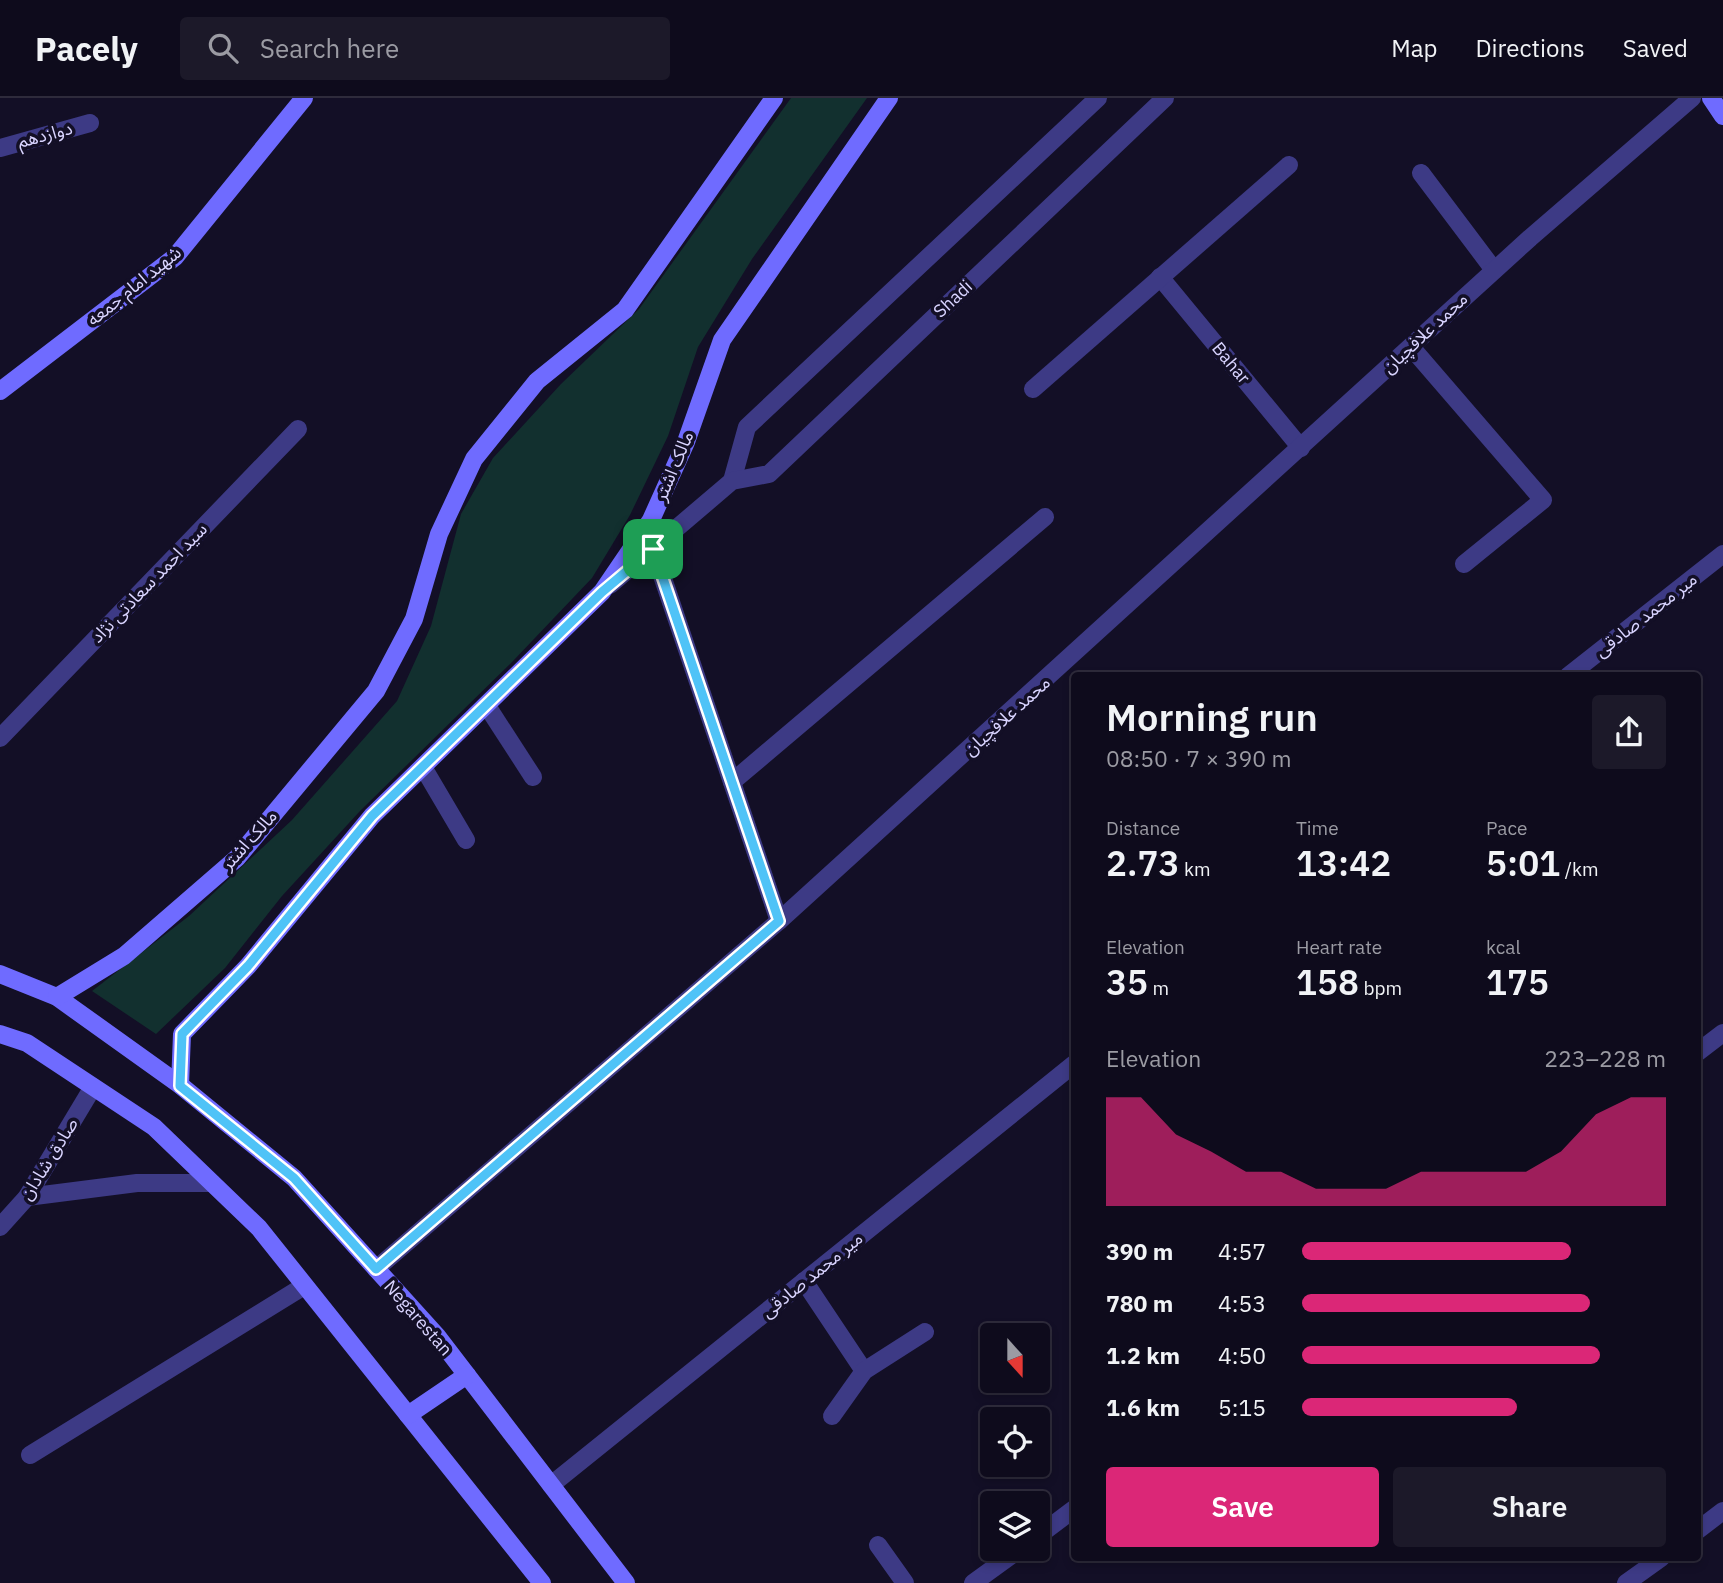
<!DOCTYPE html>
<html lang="en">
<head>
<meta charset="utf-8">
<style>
  :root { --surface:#0e0b1c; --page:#1c1929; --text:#f1f3f6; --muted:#9b9ba3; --line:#2e2b3b; --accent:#db2777 }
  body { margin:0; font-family:"IBM Plex Sans","Noto Sans Arabic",sans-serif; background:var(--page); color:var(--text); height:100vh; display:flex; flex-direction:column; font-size:26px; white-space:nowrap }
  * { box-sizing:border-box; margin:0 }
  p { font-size:23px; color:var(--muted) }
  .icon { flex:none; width:38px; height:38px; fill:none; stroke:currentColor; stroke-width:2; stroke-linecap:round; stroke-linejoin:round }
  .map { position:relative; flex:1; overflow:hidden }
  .drawer { position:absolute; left:1071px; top:574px; width:630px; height:889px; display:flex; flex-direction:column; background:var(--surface); border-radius:7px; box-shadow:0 4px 10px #0003,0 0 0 2px var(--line) }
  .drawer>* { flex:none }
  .needle { width:46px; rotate:159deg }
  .buttons { position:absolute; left:980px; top:1225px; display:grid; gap:14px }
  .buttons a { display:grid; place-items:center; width:70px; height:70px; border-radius:7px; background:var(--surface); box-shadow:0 4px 10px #0003,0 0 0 2px var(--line); font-size:35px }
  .pin { position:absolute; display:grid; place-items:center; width:60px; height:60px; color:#fff; margin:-30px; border-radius:14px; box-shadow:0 4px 10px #0006 }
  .round { display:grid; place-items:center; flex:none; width:74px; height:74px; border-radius:7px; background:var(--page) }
  .summary { display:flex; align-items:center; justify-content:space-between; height:119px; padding:0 35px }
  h1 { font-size:38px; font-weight:600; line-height:52px }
  .figures { display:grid; grid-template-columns:repeat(3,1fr); gap:10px; height:119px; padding:7px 35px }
  .figures div { display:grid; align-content:center }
  .figures b { font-size:35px; font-weight:600 }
  .figures small { font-size:19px; font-weight:400 }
  .figures p { font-size:19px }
  .chart { height:196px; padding:14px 35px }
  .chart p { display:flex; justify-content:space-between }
  .chart svg { width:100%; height:126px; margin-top:7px; fill:var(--accent); opacity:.7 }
  .cta { display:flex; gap:14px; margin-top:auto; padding:14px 35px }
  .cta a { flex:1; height:80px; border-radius:7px; background:var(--accent); color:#fff; font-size:28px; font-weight:600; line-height:80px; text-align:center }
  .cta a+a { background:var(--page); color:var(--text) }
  ul { padding:0 35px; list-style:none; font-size:23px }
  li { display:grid; grid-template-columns:112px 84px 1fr; align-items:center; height:52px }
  li i { height:18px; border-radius:9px; background:var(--accent) }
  header { display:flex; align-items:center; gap:42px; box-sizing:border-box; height:98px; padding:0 35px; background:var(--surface); border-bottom:2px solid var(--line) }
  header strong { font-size:33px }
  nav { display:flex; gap:38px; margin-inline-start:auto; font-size:24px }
  .search { width:490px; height:63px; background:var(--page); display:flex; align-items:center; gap:18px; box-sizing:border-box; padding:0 24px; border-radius:7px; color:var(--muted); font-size:26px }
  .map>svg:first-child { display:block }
</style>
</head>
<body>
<header>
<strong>Pacely</strong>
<div class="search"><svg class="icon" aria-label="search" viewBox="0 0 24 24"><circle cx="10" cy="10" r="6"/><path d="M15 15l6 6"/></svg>Search here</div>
<nav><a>Map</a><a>Directions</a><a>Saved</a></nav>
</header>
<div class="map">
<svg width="1723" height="1485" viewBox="0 0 1723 1485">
  <rect width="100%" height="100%" fill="#130f26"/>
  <!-- green -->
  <path fill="#12302f" d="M 791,0 L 867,0 L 752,161 L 698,249 L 668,338 L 630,417 L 592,480 L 513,563 L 360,713 L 282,798 L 225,870 L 156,936 L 92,893 L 189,818 L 292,722 L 397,603 L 431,528 L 461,416 L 493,360 L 561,286 L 639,211 Z"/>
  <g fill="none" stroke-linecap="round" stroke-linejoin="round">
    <!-- street -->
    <g stroke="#3d3a85" stroke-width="18">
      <path d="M 0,50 L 90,25"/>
      <path d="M 1421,75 L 1494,172"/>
      <path d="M 1160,179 L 1301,350"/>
      <path d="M 1411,249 L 1543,402 L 1464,466"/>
      <path d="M 1033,291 L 1289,67"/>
      <path d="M 732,383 L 747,329 L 1098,0"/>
      <path d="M 653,451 L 779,823"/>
      <path d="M 610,487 L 732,383 L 769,376 L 1165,0"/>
      <path d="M 1568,578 L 1723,456"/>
      <path d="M 487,608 L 533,679"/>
      <path d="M 0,640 L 298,331"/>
      <path d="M 423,669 L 466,742"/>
      <path d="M 732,684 L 1045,419"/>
      <path d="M 1698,954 L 1723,935"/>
      <path d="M 27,1099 L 137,1085 L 212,1085"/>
      <path d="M 0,1129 L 27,1099 L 93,989"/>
      <path d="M 376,1171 L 779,823 L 1530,140 L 1692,0"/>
      <path d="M 804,1183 L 864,1273"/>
      <path d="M 832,1318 L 864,1273 L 925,1234"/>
      <path d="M 30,1357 L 304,1188"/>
      <path d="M 551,1387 L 1074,966"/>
      <path d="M 1698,1432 L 1723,1413"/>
      <path d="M 1038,1438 L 1074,1411"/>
      <path d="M 878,1447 L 905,1485"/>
      <path d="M 973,1485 L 1020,1451"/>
      <path d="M 1626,1485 L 1661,1460"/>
    </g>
    <!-- secondary -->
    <g stroke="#6f6bff" stroke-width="18">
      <path d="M 1711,0 L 1723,18"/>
      <path d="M 0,293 L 175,159 L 304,0"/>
      <path d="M 0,876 L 57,899 L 180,987 L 294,1080 L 437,1238 L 626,1485"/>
      <path d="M 57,899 L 124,858 L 237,760 L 376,593 L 414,521 L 439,436 L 474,361 L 537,283 L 625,212 L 774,0"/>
      <path d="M 0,936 L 27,945 L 154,1029 L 259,1130 L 542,1485"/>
      <path d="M 180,987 L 182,936 L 248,868 L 372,718 L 602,494 L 651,422 L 686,344 L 722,242 L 889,0"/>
      <path d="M 408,1317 L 467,1277"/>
    </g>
  </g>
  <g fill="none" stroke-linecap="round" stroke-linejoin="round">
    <!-- route casing -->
    <g stroke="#fff" stroke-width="14">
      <path id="route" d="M 653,451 L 779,823 L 376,1171 L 294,1080 L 180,988 L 182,936 L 248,868 L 372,718 L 602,494 Z"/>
    </g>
    <!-- route -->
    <use href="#route" stroke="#4fc3f7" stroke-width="9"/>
  </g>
  <g text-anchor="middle" stroke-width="7" stroke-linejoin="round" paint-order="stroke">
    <!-- street labels -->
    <g font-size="18" fill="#d9d4ff" stroke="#130f26">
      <text transform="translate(45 37) rotate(-15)" y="6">دوازدهم</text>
      <text transform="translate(134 188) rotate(-39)" y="6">شهید امام جمعه</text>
      <text transform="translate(953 201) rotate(-43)" y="6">Shadi</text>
      <text transform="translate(1425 235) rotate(-43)" y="6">محمد علافچیان</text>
      <text transform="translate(1231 265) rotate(50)" y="6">Bahar</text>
      <text transform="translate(674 368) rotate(-67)" y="6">مالک اشتر</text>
      <text transform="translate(149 485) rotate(-46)" y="6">سید احمد سعادتی نژاد</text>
      <text transform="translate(1646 517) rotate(-38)" y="6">میر محمد صادقی</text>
      <text transform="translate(1007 618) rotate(-42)" y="6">محمد علافچیان</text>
      <text transform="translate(249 742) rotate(-48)" y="6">مالک اشتر</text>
      <text transform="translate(49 1061) rotate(-58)" y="6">صادق شادان</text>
      <text transform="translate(812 1177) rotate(-39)" y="6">میر محمد صادقی</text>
      <text transform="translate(418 1220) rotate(49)" y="6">Negarestan</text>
    </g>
  </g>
</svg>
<div class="buttons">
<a><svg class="needle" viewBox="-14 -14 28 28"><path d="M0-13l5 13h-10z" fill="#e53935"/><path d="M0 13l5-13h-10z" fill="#9b9ba3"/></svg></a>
<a><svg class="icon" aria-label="locate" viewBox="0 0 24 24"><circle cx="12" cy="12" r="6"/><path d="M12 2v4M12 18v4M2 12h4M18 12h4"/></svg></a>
<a><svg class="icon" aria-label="layers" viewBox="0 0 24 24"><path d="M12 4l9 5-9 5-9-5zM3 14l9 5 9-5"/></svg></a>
</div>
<div class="pin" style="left:653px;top:451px;background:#1e9e55"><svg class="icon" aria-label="arrive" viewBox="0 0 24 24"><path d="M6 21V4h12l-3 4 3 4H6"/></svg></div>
<section class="drawer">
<div class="summary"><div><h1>Morning run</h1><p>08:50 · 7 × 390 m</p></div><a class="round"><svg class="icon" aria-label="share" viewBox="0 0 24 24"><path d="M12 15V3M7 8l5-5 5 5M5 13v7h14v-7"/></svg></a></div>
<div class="figures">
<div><p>Distance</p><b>2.73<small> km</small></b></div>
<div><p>Time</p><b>13:42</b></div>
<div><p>Pace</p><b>5:01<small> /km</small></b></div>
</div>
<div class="figures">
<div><p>Elevation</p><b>35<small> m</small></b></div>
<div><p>Heart rate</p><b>158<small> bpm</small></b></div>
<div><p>kcal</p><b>175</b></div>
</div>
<div class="chart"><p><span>Elevation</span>223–228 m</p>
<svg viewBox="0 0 160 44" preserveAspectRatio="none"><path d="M0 44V6L10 6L20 19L30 25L40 32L50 32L60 38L70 38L80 38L90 32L100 32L110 32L120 32L130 25L140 12L150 6L160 6V44z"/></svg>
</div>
<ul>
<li><b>390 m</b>4:57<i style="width:74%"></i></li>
<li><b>780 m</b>4:53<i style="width:79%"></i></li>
<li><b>1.2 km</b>4:50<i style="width:82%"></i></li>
<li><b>1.6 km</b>5:15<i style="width:59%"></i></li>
</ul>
<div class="cta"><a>Save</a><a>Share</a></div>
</section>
</div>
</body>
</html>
